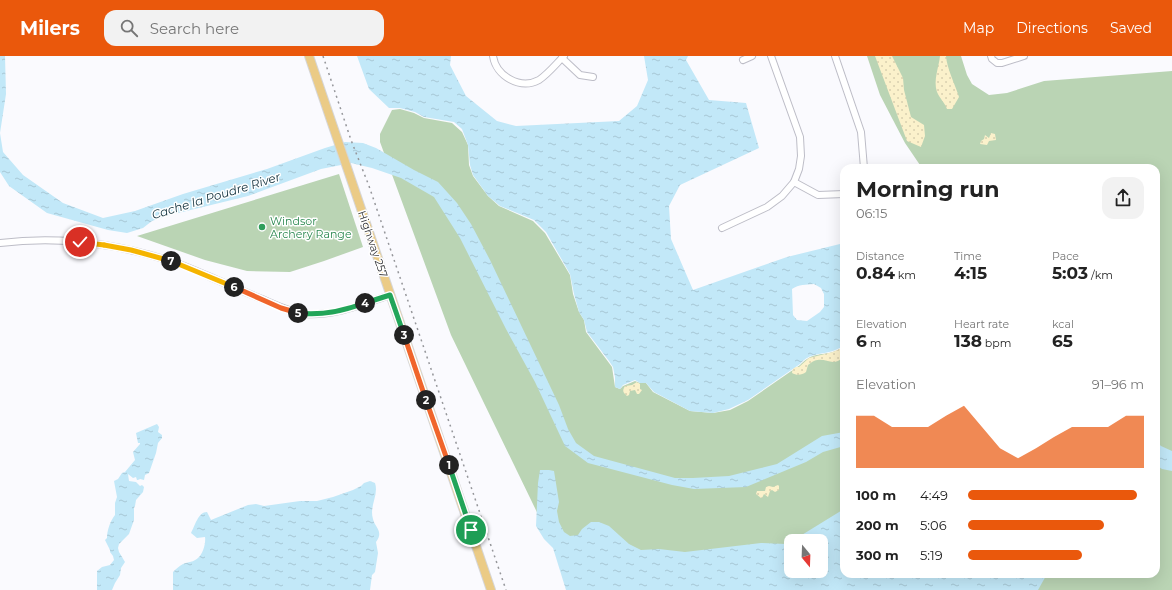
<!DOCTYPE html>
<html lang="en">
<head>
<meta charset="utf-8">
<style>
  :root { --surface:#fff; --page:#f2f2f2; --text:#222; --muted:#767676; --accent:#ea580c }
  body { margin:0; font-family:Montserrat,sans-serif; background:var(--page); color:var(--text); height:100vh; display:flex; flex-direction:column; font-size:15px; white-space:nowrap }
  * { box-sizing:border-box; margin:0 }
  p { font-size:13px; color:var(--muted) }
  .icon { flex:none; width:22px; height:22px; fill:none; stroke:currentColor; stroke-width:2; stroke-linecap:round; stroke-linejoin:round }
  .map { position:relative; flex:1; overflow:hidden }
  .panel { position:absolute; left:840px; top:108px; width:320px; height:414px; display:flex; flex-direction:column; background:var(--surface); border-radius:12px; box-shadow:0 4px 16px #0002 }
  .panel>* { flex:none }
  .needle { width:26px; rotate:161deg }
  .controls { position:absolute; left:784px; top:478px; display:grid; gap:8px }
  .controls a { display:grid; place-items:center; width:44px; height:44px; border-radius:8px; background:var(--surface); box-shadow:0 4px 16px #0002; font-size:20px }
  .pin { position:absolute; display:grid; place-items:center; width:34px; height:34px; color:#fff; margin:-17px; border:2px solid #fff; border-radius:50%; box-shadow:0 1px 4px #0007 }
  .km { position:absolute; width:20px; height:20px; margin:-10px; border-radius:50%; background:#222; color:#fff; font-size:11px; line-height:20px; text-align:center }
  .round { display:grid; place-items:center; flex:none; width:42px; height:42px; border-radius:12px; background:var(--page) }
  .headline { display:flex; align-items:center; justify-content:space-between; height:68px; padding:0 16px }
  h1 { font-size:22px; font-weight:700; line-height:30px }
  .stats { display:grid; grid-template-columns:repeat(3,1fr); gap:6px; height:68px; padding:4px 16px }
  .stats div { display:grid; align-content:center }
  .stats b { font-size:17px; font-weight:700 }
  .stats small { font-size:11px; font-weight:400 }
  .stats p { font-size:11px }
  .chart { height:112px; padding:8px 16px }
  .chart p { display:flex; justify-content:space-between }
  .chart svg { width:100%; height:72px; margin-top:4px; fill:var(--accent); opacity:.7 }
  ul { padding:0 16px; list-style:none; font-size:13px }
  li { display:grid; grid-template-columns:64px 48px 1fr; align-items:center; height:30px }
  li i { height:10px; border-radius:5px; background:var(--accent) }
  header { display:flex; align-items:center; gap:24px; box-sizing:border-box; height:56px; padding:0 20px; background:var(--accent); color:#fff }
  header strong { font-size:19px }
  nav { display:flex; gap:22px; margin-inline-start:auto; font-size:14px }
  .search { width:280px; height:36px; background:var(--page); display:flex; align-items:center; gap:10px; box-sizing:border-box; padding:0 14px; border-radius:12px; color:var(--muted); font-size:15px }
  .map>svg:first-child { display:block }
</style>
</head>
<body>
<header>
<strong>Milers</strong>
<div class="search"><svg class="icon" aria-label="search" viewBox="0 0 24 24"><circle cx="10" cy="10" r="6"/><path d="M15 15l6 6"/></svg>Search here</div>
<nav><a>Map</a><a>Directions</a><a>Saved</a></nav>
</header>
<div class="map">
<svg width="1172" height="534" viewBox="0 0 1172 534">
  <defs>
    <pattern id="sand-dots" width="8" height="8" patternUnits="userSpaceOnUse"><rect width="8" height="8" fill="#fbf1cb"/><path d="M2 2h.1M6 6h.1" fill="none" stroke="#d8cfaf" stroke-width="1.8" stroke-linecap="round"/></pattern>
    <pattern id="water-ripples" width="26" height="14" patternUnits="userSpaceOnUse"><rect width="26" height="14" fill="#c2e8f8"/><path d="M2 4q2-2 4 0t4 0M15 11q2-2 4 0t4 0" fill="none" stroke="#a7c7d5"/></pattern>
  </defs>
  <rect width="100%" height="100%" fill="#fafafe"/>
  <!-- grass -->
  <g fill="#bad4b4">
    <path d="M 867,0 L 961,0 L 967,19 L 972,28 L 989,39 L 1007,37 L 1044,25 L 1172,15 L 1172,534 L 1025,534 L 1030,518 L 1156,518 L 1156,112 L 922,112 L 905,87 L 880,39 Z"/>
    <path d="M 400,53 L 414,57 L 424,62 L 452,67 L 462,76 L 468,89 L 469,109 L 473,120 L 488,140 L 499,150 L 533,165 L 545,177 L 570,219 L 573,238 L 579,256 L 584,264 L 586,276 L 612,311 L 615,331 L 620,333 L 623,330 L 635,325 L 640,327 L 646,327 L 653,336 L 690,355 L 713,357 L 730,354 L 748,345 L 800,309 C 810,299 815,299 829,297 C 834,296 839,293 844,291 L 844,468 L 812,485 L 791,485 L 791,496 L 627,505 L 548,479 L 451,279 L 380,86 L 380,78 L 392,54 Z"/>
    <path d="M 339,118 L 363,191 L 324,205 L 290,216 L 247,215 L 205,204 L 137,180 Z"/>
  </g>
  <!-- sand -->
  <g fill="url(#sand-dots)">
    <path d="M 875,0 L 892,0 L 903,22 L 904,34 L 911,61 L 924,69 L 925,80 L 921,91 L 907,85 Z"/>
    <path d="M 940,0 L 946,0 C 947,13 955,28 959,41 L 952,53 L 947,53 C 945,47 940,43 937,36 C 933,24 939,11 940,0 Z"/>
    <path d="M 991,77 L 995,78 L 996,84 L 989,85 L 987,89 L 980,88 L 981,85 L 984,83 L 985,79 L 989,82 Z"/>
    <path d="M 844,291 L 844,300 C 831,315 824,295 808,309 L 806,316 C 802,319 797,320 792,317 L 793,311 L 799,311 L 809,302 L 833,296 Z"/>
    <path d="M 637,326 L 640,328 L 640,333 L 642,334 L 639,338 L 637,338 L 635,334 L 630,335 L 629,339 L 627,340 C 623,336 622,335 625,330 L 632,329 Z"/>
    <path d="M 778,429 L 779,430 L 779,434 L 775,436 L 772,434 L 770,435 L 768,441 L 764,438 L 762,442 L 761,442 L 756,438 L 757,435 L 765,435 L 766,431 L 769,430 L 773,431 Z"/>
  </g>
  <!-- water -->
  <g fill="url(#water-ripples)" fill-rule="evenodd">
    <path d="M 0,0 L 5,0 L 6,38 L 0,77 L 3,96 L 23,119 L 63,147 L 103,162 L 135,155 L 183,138 L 267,113 L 325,92 L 345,86 L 363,87 L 376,92 L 414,114 L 438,126 L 457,147 L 471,168 L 490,204 L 559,349 L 568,373 L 576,387 L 594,400 L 675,422 L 693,422 L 729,420 L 777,408 L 822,380 L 844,376 L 844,390 L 823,396 L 806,406 L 746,431 L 694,433 L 672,429 L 588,407 L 565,390 L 535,326 L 506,273 L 460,182 L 434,141 L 401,122 L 372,112 L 351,107 L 321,113 L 248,140 L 166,160 L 152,165 L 143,172 L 127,177 L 108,174 L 47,157 L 9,130 L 0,116 Z"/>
    <path d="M 357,0 L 451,0 L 450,9 L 466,40 L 497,65 L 516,70 L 619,65 L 637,50 L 648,24 L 644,0 L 688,0 L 686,4 L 709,44 L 746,47 L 759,92 L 680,129 L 669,150 L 671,183 L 693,234 L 787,201 L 844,187 L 844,290 C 839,292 834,295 829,296 C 816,299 809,298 800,308 L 748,344 L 729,353 L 713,357 L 690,355 L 654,336 L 646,327 L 640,327 L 635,324 L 623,329 L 620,333 L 615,331 L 615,321 L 613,311 L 609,305 L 587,276 L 584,264 L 579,256 L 574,238 L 570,218 L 546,176 L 534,164 L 500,150 L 488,140 L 473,119 L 470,109 L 468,89 L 462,73 L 454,66 L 424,61 L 415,56 L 400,52 L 389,52 L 369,33 ZM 814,228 L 821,232 L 824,238 L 824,251 L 820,256 L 807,265 L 797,264 L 793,259 L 792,233 C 799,228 806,229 814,228 Z"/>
    <path d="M 157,368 L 159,371 L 158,376 L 162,379 L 162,382 L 158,387 L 156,397 L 149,417 L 145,419 L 144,424 L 140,423 L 138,424 L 137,424 L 136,421 L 133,422 L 128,418 L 129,425 L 136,426 L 140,430 L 142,429 L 144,431 L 143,436 L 136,444 L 135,450 L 134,452 L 134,464 L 129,478 L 119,488 L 118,492 L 119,496 L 125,506 L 121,512 L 120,519 L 115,527 L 112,534 L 97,534 L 97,515 L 102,511 L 110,509 L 114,504 L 113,500 L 110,496 L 110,494 L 105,484 L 107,482 C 107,475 110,465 115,459 L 115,447 L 117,441 L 114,425 L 118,423 L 122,417 L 125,416 L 135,404 L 133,396 L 140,388 L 140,387 L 138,387 L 136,377 Z"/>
    <path d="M 1156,385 L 1161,390 L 1172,395 L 1172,415 L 1162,413 L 1156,409 Z"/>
    <path d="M 540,414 L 549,414 L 554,415 L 559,446 L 557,455 L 559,466 L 564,476 L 570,480 L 578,479 L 582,473 L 591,466 L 599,466 L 609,470 L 629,488 L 641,494 L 659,493 L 685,496 L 761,487 L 786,488 L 791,485 L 791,515 L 821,515 L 821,485 L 792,485 L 844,453 L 844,518 L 1047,518 L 1038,534 L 566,534 L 553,492 L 544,483 L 536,470 L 538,427 Z"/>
    <path d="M 370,425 L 375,427 C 379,439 369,450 373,463 C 375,472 384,475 376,486 L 378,497 L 375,516 L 372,519 L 370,534 L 173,534 L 173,516 C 176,513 179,510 183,508 C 188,506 194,506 198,502 C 203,498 206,487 205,481 L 197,482 L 191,477 C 195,470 198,456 207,456 L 211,464 L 248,449 L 256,448 L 264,450 L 300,445 L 317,445 L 333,441 L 353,434 L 361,430 L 364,427 Z"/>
  </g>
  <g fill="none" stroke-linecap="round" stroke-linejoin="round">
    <!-- minor casing -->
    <g stroke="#bdbdc7" stroke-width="8">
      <g id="minor">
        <path d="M 493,0 C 496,20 520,34 539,24 C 548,18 556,8 564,0"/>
        <path d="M 835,0 L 861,76 L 864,112"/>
        <path d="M 991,0 L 992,3 L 997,7 L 1002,7 L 1024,0"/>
        <path d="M 562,2 L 580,19 L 593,21"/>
        <path d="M 743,4 L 752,0"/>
        <path d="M 794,126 L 818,139 L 844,138"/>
        <path d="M 722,172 L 767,151 L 782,140 L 794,126 L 799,113 L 801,100 L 800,81 L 771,0"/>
        <path d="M 0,187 C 56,180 114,187 167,204 C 184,209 199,216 215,223 C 231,230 247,237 262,243 C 276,249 290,256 305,258 C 335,260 363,248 390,239"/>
      </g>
    </g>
    <!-- major casing -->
    <g stroke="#d6d6d7" stroke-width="10">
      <path id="major" d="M 309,0 L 491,534"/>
    </g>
    <!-- minor -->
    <use href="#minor" stroke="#fff" stroke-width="6"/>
    <!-- major -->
    <use href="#major" stroke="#ebcb86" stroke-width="8"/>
    <!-- rail -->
    <path stroke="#95969a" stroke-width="1.5" stroke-dasharray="2 4" stroke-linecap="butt" d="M 323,0 L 351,84 L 369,130 L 506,534"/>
  </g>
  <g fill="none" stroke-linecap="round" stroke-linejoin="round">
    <!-- split-1 casing -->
    <g stroke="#fff" stroke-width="8">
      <path id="split-1" d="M 449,409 L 471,474"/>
    </g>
    <!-- split-2 casing -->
    <g stroke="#fff" stroke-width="8">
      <path id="split-2" d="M 426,344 L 449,409"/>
    </g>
    <!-- split-3 casing -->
    <g stroke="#fff" stroke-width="8">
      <path id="split-3" d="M 404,279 L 426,344"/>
    </g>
    <!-- split-4 casing -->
    <g stroke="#fff" stroke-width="8">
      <path id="split-4" d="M 365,247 L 390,239 L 404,279"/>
    </g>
    <!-- split-5 casing -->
    <g stroke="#fff" stroke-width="8">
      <path id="split-5" d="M 298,257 C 322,260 343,255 365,247"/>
    </g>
    <!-- split-6 casing -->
    <g stroke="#fff" stroke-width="8">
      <path id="split-6" d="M 234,231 L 281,252 L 298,257"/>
    </g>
    <!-- split-7 casing -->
    <g stroke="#fff" stroke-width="8">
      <path id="split-7" d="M 171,205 L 234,231"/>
    </g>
    <!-- split-8 casing -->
    <g stroke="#fff" stroke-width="8">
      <path id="split-8" d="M 104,189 L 131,194 L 171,205"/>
    </g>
    <!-- split-9 casing -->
    <g stroke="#fff" stroke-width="8">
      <path id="split-9" d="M 80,186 L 104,189"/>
    </g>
    <!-- split-1 -->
    <use href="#split-1" stroke="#22a559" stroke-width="5"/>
    <!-- split-2 -->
    <use href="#split-2" stroke="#f0652b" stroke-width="5"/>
    <!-- split-3 -->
    <use href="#split-3" stroke="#f0652b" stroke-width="5"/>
    <!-- split-4 -->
    <use href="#split-4" stroke="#22a559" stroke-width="5"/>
    <!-- split-5 -->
    <use href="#split-5" stroke="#22a559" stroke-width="5"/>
    <!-- split-6 -->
    <use href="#split-6" stroke="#f0652b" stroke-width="5"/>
    <!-- split-7 -->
    <use href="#split-7" stroke="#f5b400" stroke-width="5"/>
    <!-- split-8 -->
    <use href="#split-8" stroke="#f5b400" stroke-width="5"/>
    <!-- split-9 -->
    <use href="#split-9" stroke="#f5b400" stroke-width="5"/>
  </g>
  <!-- markers -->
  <circle fill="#2e9e5b" stroke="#fff" stroke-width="1.5" cx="262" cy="171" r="4"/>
  <g text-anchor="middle" stroke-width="3" stroke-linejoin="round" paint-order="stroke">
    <!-- leisure labels -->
    <g font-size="11" fill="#27864d" stroke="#fff" text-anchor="start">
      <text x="270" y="169">Windsor<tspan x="270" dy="13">Archery Range</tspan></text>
    </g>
    <!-- street labels -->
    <g font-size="11" fill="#313236" stroke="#fff">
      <text transform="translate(373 188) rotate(71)" y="4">Highway 257</text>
    </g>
    <!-- water labels -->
    <g font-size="12" font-style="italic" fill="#0e2e3a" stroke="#fff">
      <text transform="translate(216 140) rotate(-17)" y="4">Cache la Poudre River</text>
    </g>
  </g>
</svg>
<div class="controls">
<a><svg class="needle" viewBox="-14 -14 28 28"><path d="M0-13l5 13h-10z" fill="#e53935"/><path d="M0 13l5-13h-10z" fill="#767676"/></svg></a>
</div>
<div class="pin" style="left:471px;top:474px;background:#1e9e55"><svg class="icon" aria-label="arrive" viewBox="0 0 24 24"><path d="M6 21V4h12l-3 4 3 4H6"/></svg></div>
<div class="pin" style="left:80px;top:186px;background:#d93025"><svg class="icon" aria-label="check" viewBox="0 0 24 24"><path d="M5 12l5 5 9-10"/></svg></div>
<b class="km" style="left:449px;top:409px">1</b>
<b class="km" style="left:426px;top:344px">2</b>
<b class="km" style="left:404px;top:279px">3</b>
<b class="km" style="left:365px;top:247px">4</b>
<b class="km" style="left:298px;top:257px">5</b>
<b class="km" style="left:234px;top:231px">6</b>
<b class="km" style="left:171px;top:205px">7</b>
<section class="panel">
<div class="headline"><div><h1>Morning run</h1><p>06:15</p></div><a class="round"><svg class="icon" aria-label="share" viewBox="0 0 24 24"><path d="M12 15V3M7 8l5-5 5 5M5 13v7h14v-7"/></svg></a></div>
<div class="stats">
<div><p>Distance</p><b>0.84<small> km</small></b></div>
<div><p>Time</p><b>4:15</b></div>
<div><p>Pace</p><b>5:03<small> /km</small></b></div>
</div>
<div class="stats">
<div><p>Elevation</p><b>6<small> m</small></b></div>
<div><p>Heart rate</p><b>138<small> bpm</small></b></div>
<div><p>kcal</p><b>65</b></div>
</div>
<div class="chart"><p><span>Elevation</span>91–96 m</p>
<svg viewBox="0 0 160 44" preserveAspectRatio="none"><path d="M0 44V12L10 12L20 19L30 19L40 19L50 12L60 6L70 19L80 32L90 38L100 32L110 25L120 19L130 19L140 19L150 12L160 12V44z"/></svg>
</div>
<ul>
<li><b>100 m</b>4:49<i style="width:96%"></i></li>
<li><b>200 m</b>5:06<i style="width:77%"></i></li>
<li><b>300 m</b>5:19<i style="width:65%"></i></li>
</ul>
</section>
</div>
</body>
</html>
